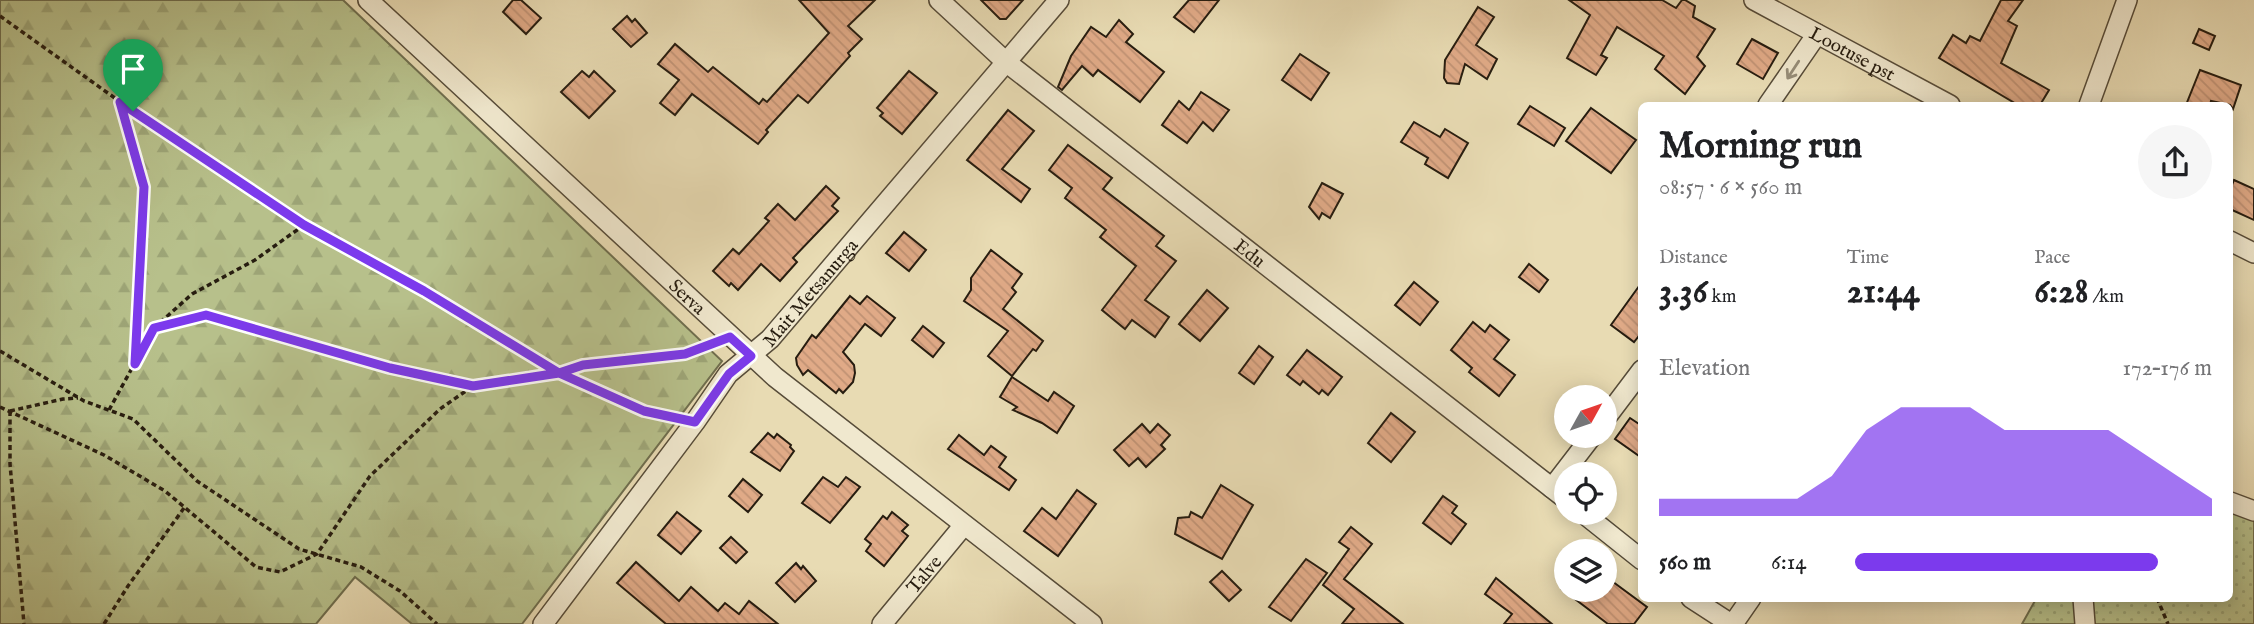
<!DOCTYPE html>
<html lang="en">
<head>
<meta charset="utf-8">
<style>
  :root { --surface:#fff; --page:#f6f6f6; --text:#202124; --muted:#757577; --accent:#7c3aed }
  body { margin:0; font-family:"IM FELL English",serif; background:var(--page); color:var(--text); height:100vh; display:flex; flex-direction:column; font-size:26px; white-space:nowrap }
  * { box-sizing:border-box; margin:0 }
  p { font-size:23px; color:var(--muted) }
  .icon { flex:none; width:38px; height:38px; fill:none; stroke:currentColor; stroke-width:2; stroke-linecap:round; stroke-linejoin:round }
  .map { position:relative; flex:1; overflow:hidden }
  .details { position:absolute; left:1638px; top:102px; width:595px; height:500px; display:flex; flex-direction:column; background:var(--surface); border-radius:10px; box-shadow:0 4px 18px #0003 }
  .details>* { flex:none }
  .needle { width:46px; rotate:50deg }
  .buttons { position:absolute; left:1554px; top:385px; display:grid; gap:14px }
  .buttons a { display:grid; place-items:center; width:63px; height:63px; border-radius:50%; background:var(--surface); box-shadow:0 4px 18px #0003; font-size:35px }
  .pin { position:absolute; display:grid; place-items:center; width:60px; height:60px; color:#fff; margin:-72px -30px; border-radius:50% 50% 50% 0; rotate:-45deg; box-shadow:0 0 7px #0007 }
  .pin .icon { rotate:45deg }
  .round { display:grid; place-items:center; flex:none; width:74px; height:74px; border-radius:37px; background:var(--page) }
  .summary { display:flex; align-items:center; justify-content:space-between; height:119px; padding:0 21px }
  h1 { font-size:38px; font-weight:800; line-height:52px }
  .figures { display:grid; grid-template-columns:repeat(3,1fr); gap:10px; height:119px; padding:7px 21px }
  .figures div { display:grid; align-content:center }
  .figures b { font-size:35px; font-weight:800 }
  .figures small { font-size:19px; font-weight:400 }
  .figures p { font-size:19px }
  .chart { height:196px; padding:14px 21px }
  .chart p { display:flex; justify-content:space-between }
  .chart svg { width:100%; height:126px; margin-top:7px; fill:var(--accent); opacity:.7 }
  ul { padding:0 21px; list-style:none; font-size:23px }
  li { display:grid; grid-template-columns:112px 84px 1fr; align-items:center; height:52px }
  li i { height:18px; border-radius:9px; background:var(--accent) }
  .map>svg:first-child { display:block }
</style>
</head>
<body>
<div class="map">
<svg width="2254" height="624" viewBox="0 0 2254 624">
  <defs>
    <pattern id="forest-firs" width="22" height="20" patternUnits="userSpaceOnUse" patternTransform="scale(1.75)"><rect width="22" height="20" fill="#b7c08b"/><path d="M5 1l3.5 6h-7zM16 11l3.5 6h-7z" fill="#9da577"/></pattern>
    <pattern id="park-dots" width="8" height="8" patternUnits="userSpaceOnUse" patternTransform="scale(1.75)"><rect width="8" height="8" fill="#b7c08b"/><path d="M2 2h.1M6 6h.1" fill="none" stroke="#9da577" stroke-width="1.8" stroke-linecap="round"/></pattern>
    <pattern id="building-back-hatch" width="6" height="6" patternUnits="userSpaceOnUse" patternTransform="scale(1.75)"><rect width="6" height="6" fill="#e0aa87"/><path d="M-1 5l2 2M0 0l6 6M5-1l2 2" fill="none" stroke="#c09274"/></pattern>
  </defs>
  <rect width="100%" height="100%" fill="#e8dbb3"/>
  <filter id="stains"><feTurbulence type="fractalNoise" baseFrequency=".00286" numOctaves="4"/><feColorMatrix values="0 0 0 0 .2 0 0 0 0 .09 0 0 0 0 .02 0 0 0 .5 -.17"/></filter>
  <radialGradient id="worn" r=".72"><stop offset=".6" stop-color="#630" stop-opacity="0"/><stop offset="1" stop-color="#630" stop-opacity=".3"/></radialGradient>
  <!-- forest -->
  <path fill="url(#forest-firs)" stroke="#6f6e4e" stroke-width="2" d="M 0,0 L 343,0 L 722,361 L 522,624 L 412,624 L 355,577 L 316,624 L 0,624 Z"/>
  <!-- park -->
  <path fill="url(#park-dots)" stroke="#6f6e4e" stroke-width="2" d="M 2230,502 L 2254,511 L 2254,624 L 2022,624 L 2036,599 L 2230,598 Z"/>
  <!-- building -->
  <g fill="url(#building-back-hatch)" stroke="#271d10" stroke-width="2">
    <path d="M 513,0 L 521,0 L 541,18 L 526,34 L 503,12 Z"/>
    <path d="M 799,0 L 875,0 L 848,26 L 862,39 L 848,53 L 850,56 L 808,103 L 798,95 L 766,130 L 768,132 L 758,144 L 692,94 L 675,115 L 660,103 L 679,80 L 658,64 L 675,44 L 708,72 L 713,67 L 759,104 L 763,99 L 767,102 L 829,33 Z"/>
    <path d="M 981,0 L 1023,0 L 1006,19 L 1000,19 Z"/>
    <path d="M 1189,0 L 1219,0 L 1194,32 L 1174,17 Z"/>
    <path d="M 1569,0 L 1662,0 L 1676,8 L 1682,0 L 1685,0 L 1695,6 L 1693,17 L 1715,29 L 1697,57 L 1705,66 L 1685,94 L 1655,69 L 1664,56 L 1617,27 L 1601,55 L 1607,58 L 1596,75 L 1567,58 L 1590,15 Z"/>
    <path d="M 2001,0 L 2023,0 L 2008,21 L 2017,26 L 2001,63 L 2049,90 L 2040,105 L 2018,105 L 1939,58 L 1953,35 L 1966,43 L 1970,36 L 1980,41 Z"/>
    <path d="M 1478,7 L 1494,17 L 1476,45 L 1497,59 L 1487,79 L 1465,64 L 1459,84 L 1447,83 L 1444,78 L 1445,60 Z"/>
    <path d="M 627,16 L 632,22 L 635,19 L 647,33 L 631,47 L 613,29 Z"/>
    <path d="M 1119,20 L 1133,34 L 1126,42 L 1164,72 L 1140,102 L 1098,70 L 1093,76 L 1082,66 L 1062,90 L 1058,87 L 1071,56 L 1091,27 L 1106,37 Z"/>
    <path d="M 2199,29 L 2215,36 L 2209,50 L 2193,43 Z"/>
    <path d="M 1752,39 L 1778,53 L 1763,79 L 1737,64 Z"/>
    <path d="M 1300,54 L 1329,73 L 1311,100 L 1282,80 Z"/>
    <path d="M 2200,70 L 2241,85 L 2233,109 L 2230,105 L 2211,101 L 2210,105 L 2186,105 Z"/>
    <path d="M 582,71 L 589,77 L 594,71 L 615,91 L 589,118 L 561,92 Z"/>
    <path d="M 909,71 L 937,93 L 902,134 L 880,116 L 883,113 L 877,108 Z"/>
    <path d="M 1201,92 L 1229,110 L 1213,131 L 1203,122 L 1187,143 L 1162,125 L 1179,101 L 1189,110 Z"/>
    <path d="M 1530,106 L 1565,128 L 1554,146 L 1518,124 Z"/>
    <path d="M 1591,108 L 1636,140 L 1611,173 L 1566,141 Z"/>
    <path d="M 1008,110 L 1034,131 L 1002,169 L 1030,189 L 1021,202 L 967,160 Z"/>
    <path d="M 1414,122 L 1440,137 L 1445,129 L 1468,143 L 1448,178 L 1425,164 L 1428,158 L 1401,142 Z"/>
    <path d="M 1068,145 L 1112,178 L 1103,189 L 1164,236 L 1156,246 L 1176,261 L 1145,300 L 1169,317 L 1155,337 L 1132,320 L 1125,329 L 1102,310 L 1136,266 L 1100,237 L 1106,230 L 1065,198 L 1072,188 L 1049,170 Z"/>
    <path d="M 2234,180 L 2254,189 L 2254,220 L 2230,209 L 2230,190 Z"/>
    <path d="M 1322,183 L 1343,194 L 1330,218 L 1322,213 L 1319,219 L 1309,207 Z"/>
    <path d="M 826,186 L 839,198 L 832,206 L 838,211 L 793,258 L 797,262 L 780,281 L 761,264 L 738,290 L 731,283 L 729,286 L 713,271 L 733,249 L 739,254 L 769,221 L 765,218 L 778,204 L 795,220 Z"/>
    <path d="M 904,232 L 926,250 L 909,271 L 886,253 Z"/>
    <path d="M 991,250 L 1022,274 L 1012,288 L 1016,292 L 1003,309 L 1043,341 L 1036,351 L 1033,349 L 1012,376 L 988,356 L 1008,331 L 964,301 L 971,290 L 971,278 Z"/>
    <path d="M 1529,264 L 1548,280 L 1539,292 L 1519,277 Z"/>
    <path d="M 1414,282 L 1438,302 L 1420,325 L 1395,305 Z"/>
    <path d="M 1642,282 L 1642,332 L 1634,342 L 1611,325 Z"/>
    <path d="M 1207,290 L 1228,308 L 1200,341 L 1179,324 Z"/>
    <path d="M 850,296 L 860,304 L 867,296 L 895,318 L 881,336 L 865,324 L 843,352 L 854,365 L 855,373 L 853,382 L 843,393 L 839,389 L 836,393 L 808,370 L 803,375 L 797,365 L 796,358 L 812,335 L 816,338 Z"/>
    <path d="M 1473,322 L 1485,332 L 1490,325 L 1509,340 L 1494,359 L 1515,375 L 1499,396 L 1469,372 L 1472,368 L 1451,350 Z"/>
    <path d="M 923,326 L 944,343 L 933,357 L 912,340 Z"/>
    <path d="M 1259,346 L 1273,357 L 1254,384 L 1239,373 Z"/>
    <path d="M 1307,350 L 1342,377 L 1328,395 L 1322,390 L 1319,394 L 1303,381 L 1300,385 L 1287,375 Z"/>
    <path d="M 1012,377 L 1048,401 L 1054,392 L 1074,406 L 1057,433 L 1042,423 L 1013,410 L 1017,407 L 1000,397 Z"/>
    <path d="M 1391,413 L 1415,432 L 1391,462 L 1368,443 Z"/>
    <path d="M 1630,418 L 1642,426 L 1642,458 L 1615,439 Z"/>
    <path d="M 1142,424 L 1150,433 L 1158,424 L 1170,435 L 1161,445 L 1165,449 L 1146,467 L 1138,458 L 1129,466 L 1114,450 Z"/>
    <path d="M 768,433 L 774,438 L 777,434 L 791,445 L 790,447 L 794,451 L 780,471 L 751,452 Z"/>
    <path d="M 959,435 L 984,455 L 991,446 L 1006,457 L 999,467 L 1016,480 L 1009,490 L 948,449 Z"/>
    <path d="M 823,477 L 838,487 L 846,477 L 860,487 L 830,523 L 802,503 Z"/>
    <path d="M 743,479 L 762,495 L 748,512 L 729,496 Z"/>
    <path d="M 1221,485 L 1253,505 L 1222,559 L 1175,534 L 1178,518 L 1189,517 L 1191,512 L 1202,518 Z"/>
    <path d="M 1077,490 L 1096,504 L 1058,556 L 1024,531 L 1042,508 L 1056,519 Z"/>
    <path d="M 1443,496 L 1457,506 L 1452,513 L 1466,524 L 1451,544 L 1423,523 Z"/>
    <path d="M 677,512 L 701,531 L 681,554 L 658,535 Z"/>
    <path d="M 892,512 L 908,525 L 902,531 L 908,536 L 884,566 L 866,551 L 871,544 L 865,539 L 883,516 L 887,519 Z"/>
    <path d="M 1351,527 L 1372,544 L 1344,579 L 1403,624 L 1342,624 L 1354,609 L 1323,585 L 1349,549 L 1339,542 Z"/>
    <path d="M 731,537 L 747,552 L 736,563 L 720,548 Z"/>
    <path d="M 1306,559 L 1327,573 L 1291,621 L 1269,607 Z"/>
    <path d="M 636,562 L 679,601 L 691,587 L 718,611 L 725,603 L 739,614 L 749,601 L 778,624 L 666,624 L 617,583 Z"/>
    <path d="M 796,563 L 801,569 L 803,566 L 816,581 L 795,602 L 776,583 Z"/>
    <path d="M 1222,571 L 1241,590 L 1229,601 L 1210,582 Z"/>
    <path d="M 1605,576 L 1647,607 L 1634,624 L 1608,624 L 1563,590 L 1605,590 Z"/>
    <path d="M 1496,578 L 1552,624 L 1504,624 L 1512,614 L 1485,594 Z"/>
  </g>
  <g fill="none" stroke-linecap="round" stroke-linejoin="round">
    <!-- street casing -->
    <g stroke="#574c39" stroke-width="22">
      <g id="street">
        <path id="s1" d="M 368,0 L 775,377 L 1092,624"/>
        <path id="s2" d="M 939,0 L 1006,62 L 1566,499"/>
        <path id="s3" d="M 1754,0 L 1950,105"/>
        <path d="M 1768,105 L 1817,34"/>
        <path d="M 2089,105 L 2127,0"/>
        <path d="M 2230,241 L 2254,253"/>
        <path d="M 1605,419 L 1642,370"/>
        <path d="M 1552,488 L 1592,436"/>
        <path d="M 2230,502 L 2254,511"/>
        <path d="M 1583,513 L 1642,560"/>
        <path d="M 1691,598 L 1731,624"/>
        <path d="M 2083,598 L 2085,624"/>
        <path id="s4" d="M 543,624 L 695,422 L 728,374 L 770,339 L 1059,0"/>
        <path id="s5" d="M 882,624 L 964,525"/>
        <path d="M 1733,624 L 1751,598"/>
      </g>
    </g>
    <!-- path -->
    <g stroke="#271d10" stroke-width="3.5" stroke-dasharray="5 3.5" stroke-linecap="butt">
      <path d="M 0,16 L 133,111 L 304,225 L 424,291 L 559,373 L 644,411 L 676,418"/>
      <path d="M 120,103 L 143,187 L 135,362"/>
      <path d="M 154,328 L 206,315 L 390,368 L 473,386"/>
      <path d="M 0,351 L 84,401 L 133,419 L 197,481 L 299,549 L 361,567 L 400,591 L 437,624"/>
      <path d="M 0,407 L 104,455 L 165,491 L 256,567 L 280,572 L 317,554 L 370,476 L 440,409 L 473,386 L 559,373 L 583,365 L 685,354 L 712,344"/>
      <path d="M 109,410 L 154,328 L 192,294 L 255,260 L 304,225"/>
      <path d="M 10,411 L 10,464 L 24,624"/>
      <path d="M 10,411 L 63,399 L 78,398"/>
      <path d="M 2157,598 L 2168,624"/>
      <path d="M 104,624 L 128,586 L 184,508"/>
    </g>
    <!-- street -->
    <use href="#street" stroke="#f0e8ce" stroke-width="19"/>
  </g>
  <!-- one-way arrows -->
  <defs><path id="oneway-shaft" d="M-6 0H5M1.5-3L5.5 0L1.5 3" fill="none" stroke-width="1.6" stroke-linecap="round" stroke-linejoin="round" transform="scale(1.75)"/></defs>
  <use stroke="#968d78" href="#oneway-shaft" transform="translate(1793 70) rotate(123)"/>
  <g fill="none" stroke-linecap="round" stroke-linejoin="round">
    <!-- route casing -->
    <g stroke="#fff" stroke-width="14">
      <path id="route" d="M 133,111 L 120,102 L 144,187 L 135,364 L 154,328 L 206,315 L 390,368 L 473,386 L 559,373 L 583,365 L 685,354 L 730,337 L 751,356 L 729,374 L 695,422 L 644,411 L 559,373 L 424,291 L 304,225 L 133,111"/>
    </g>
    <!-- route -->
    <use href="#route" stroke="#7c3aed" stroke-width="9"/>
  </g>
  <g text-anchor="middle" stroke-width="5" stroke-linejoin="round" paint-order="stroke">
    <!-- street labels -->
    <g font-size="19" fill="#271d10" stroke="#f0e8ce">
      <text dy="7" stroke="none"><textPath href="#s3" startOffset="112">Lootuse pst</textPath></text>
      <text dy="7" stroke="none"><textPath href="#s2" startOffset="401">Edu</textPath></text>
      <text dy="7" stroke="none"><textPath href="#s4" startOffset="427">Mait Metsanurga</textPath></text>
      <text dy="7" stroke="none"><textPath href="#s1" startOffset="436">Serva</textPath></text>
      <text dy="7" stroke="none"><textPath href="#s5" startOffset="65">Talve</textPath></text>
    </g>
  </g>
  <rect width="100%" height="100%" filter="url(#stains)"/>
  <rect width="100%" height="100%" fill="url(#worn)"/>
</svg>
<div class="buttons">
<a><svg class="needle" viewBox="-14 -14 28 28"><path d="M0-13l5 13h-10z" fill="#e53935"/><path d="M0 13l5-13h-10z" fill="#757577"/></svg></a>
<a><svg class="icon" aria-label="locate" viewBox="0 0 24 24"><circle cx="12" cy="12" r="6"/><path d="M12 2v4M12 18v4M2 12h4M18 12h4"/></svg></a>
<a><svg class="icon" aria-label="layers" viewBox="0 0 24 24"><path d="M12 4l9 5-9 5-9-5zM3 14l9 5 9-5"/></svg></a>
</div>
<div class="pin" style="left:133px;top:111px;background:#1e9e55"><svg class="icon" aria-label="arrive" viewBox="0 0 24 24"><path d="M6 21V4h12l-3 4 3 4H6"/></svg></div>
<section class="details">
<div class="summary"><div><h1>Morning run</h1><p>08:57 · 6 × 560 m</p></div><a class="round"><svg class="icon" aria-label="share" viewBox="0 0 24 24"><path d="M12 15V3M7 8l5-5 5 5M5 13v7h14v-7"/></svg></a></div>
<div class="figures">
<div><p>Distance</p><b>3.36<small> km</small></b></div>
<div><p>Time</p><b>21:44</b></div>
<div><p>Pace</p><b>6:28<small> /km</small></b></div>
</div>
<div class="chart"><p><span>Elevation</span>172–176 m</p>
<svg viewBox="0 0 160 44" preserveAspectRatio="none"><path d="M0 44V38L10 38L20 38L30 38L40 38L50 30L60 14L70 6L80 6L90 6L100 14L110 14L120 14L130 14L140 22L150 30L160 38V44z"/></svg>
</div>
<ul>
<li><b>560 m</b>6:14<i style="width:85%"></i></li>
</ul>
</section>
</div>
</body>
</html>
